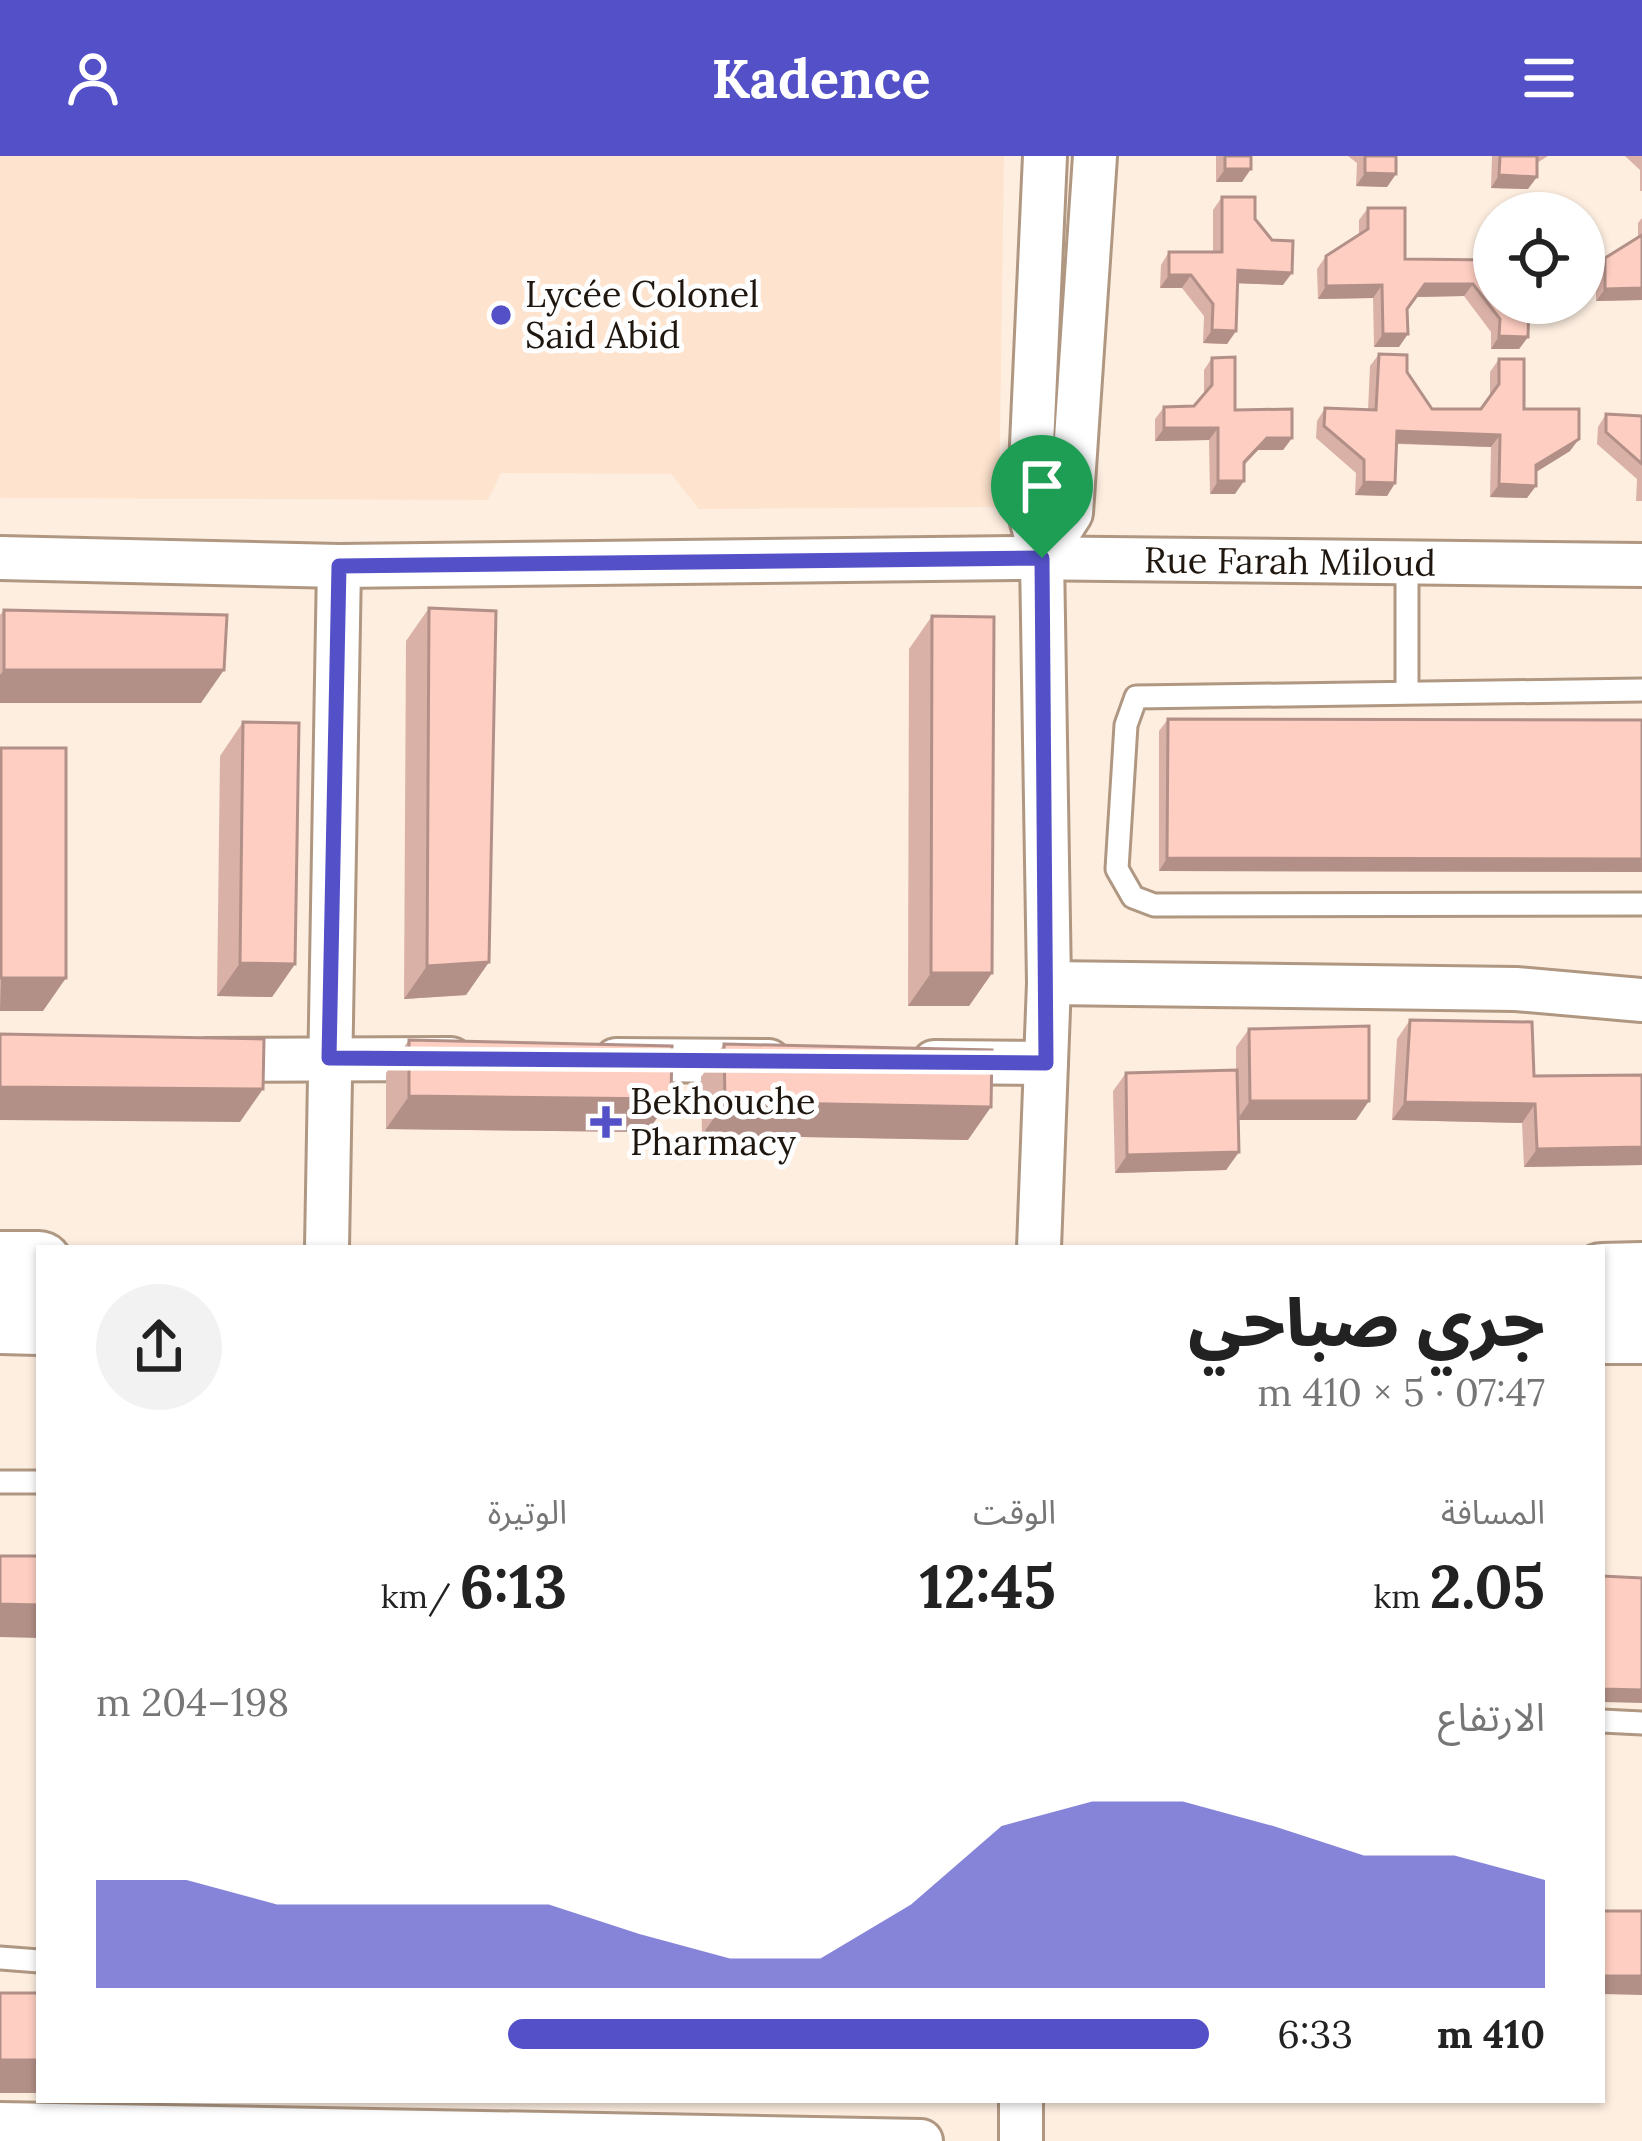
<!DOCTYPE html>
<html lang="ar">
<head>
<meta charset="utf-8">
<style>
  :root { --surface:#fff; --page:#f2f2f2; --text:#222; --muted:#767676; --accent:#5451c8 }
  body { margin:0; font-family:Lora,"Noto Sans Arabic",serif; background:var(--page); color:var(--text); direction:rtl; height:100vh; display:flex; flex-direction:column; font-size:45px; white-space:nowrap }
  * { box-sizing:border-box; margin:0 }
  p { font-size:39px; color:var(--muted) }
  .icon { flex:none; width:66px; height:66px; fill:none; stroke:currentColor; stroke-width:2; stroke-linecap:round; stroke-linejoin:round }
  .map { position:relative; flex:1; overflow:hidden; direction:ltr }
  .panel { position:absolute; left:36px; top:1089px; width:1569px; height:858px; display:flex; flex-direction:column; background:var(--surface); border-radius:0px; box-shadow:0 3px 9px #0004; direction:rtl }
  .panel>* { flex:none }
  .fabs { position:absolute; left:1473px; top:36px; display:grid; gap:24px }
  .fabs a { display:grid; place-items:center; width:132px; height:132px; border-radius:50%; background:var(--surface); box-shadow:0 3px 9px #0004; font-size:60px }
  .pin { position:absolute; display:grid; place-items:center; width:102px; height:102px; color:#fff; margin:-123px -51px; border-radius:50% 50% 50% 0; rotate:-45deg; box-shadow:0 0 12px #0007 }
  .pin .icon { rotate:45deg }
  .round { display:grid; place-items:center; flex:none; width:126px; height:126px; border-radius:63px; background:var(--page) }
  .head { display:flex; align-items:center; justify-content:space-between; height:204px; padding:0 60px }
  h1 { font-size:66px; font-weight:800; line-height:90px }
  .figures { display:grid; grid-template-columns:repeat(3,1fr); gap:18px; height:204px; padding:12px 60px }
  .figures div { display:grid; align-content:center }
  .figures b { font-size:60px; font-weight:800 }
  .figures small { font-size:33px; font-weight:400 }
  .figures p { font-size:33px }
  .chart { height:336px; padding:24px 60px }
  .chart p { display:flex; justify-content:space-between }
  .chart svg { width:100%; height:216px; margin-top:12px; fill:var(--accent); opacity:.7 }
  ul { padding:0 60px; list-style:none; font-size:39px }
  li { display:grid; grid-template-columns:192px 144px 1fr; align-items:center; height:90px }
  li i { height:30px; border-radius:15px; background:var(--accent) }
  header { display:flex; justify-content:space-between; align-items:center; height:156px; padding:0 60px; background:var(--accent); color:#fff; font-size:54px; font-weight:800 }
  .map>svg:first-child { display:block }
</style>
</head>
<body>
<header><svg class="icon" aria-label="menu" viewBox="0 0 24 24"><path d="M4 6h16M4 12h16M4 18h16"/></svg>Kadence<svg class="icon" aria-label="person" viewBox="0 0 24 24"><circle cx="12" cy="8" r="4"/><path d="M4 21q1-7 8-7t8 7"/></svg></header>
<div class="map">
<svg width="1642" height="1985" viewBox="0 0 1642 1985">
  <rect width="100%" height="100%" fill="#fdeee0"/>
  <!-- built -->
  <path fill="#fee4ce" d="M 0,0 L 1004,0 L 999,351 L 699,353 L 671,318 L 501,317 L 488,344 L 0,342 Z"/>
  <g fill="none" stroke-linecap="round" stroke-linejoin="round">
    <!-- service casing -->
    <g stroke="#af9782" stroke-width="27">
      <g id="service">
        <path d="M 1642,534 L 1136,541 L 1126,569 L 1117,713 L 1133,741 L 1154,749 L 1642,748"/>
        <path d="M 1407,536 L 1407,410"/>
        <path d="M 0,1326 L 39,1326"/>
        <path d="M 1602,1565 L 1642,1567"/>
        <path d="M 0,1802 L 39,1805"/>
      </g>
    </g>
    <!-- minor casing -->
    <g stroke="#af9782" stroke-width="48">
      <g id="minor">
        <path id="s1" d="M 0,402 L 339,410 L 1016,402 L 1642,409"/>
        <path d="M 1042,402 L 1071,357 L 1095,0"/>
        <path d="M 1049,827 L 1516,833 L 1642,844"/>
        <path d="M 208,904 L 451,903"/>
        <path d="M 616,904 L 769,905"/>
        <path d="M 934,906 L 1046,907"/>
        <path d="M 327,1092 L 339,410"/>
        <path d="M 1039,1092 L 1049,827 L 1042,402 L 1029,355 L 1045,0"/>
        <path d="M 0,1968 L 921,1985"/>
        <path d="M 1021,1985 L 1021,1944"/>
      </g>
    </g>
    <!-- primary casing -->
    <g stroke="#af9782" stroke-width="72">
      <g id="primary">
        <path d="M 0,1109 L 39,1109"/>
        <path d="M 1602,1121 L 1642,1120"/>
        <path d="M 0,1164 L 39,1165"/>
        <path d="M 1602,1174 L 1642,1174"/>
      </g>
    </g>
    <!-- service -->
    <use href="#service" stroke="#fff" stroke-width="21"/>
    <!-- minor -->
    <use href="#minor" stroke="#fff" stroke-width="42"/>
    <!-- primary -->
    <use href="#primary" stroke="#fff" stroke-width="66"/>
  </g>
  <!-- wall -->
  <g fill="#dab1a7">
    <path d="M 1216,0 L 1251,0 L 1242,26 L 1216,26 Z"/>
    <path d="M 1348,0 L 1396,0 L 1396,18 L 1387,31 L 1356,30 L 1357,7 Z"/>
    <path d="M 1492,0 L 1548,0 L 1537,7 L 1528,33 L 1491,32 Z"/>
    <path d="M 1625,0 L 1642,0 L 1642,35 L 1640,35 L 1640,14 Z"/>
    <path d="M 1222,41 L 1255,63 L 1283,129 L 1238,127 L 1236,175 L 1227,188 L 1203,187 L 1204,160 L 1182,132 L 1160,132 L 1161,109 L 1169,96 L 1213,96 L 1213,54 Z"/>
    <path d="M 1368,52 L 1405,103 L 1494,104 L 1528,181 L 1519,193 L 1491,193 L 1491,176 L 1464,140 L 1416,141 L 1407,153 L 1399,191 L 1374,191 L 1373,142 L 1318,143 L 1317,113 L 1326,100 L 1359,79 L 1359,64 Z"/>
    <path d="M 1642,62 L 1642,144 L 1596,145 L 1596,115 L 1605,102 L 1638,81 L 1638,67 Z"/>
    <path d="M 1379,198 L 1407,216 L 1432,253 L 1481,253 L 1490,240 L 1490,216 L 1499,203 L 1524,253 L 1570,295 L 1536,316 L 1527,342 L 1490,341 L 1491,291 L 1397,288 L 1395,327 L 1387,340 L 1355,339 L 1356,317 L 1316,282 L 1317,265 L 1325,252 L 1368,254 L 1370,210 Z"/>
    <path d="M 1212,202 L 1235,254 L 1292,282 L 1283,294 L 1258,294 L 1244,309 L 1235,338 L 1210,338 L 1209,284 L 1155,285 L 1155,263 L 1164,251 L 1194,250 L 1204,239 L 1204,214 Z"/>
    <path d="M 1606,258 L 1642,260 L 1642,345 L 1636,345 L 1637,323 L 1597,288 L 1598,271 Z"/>
    <path d="M 429,452 L 489,806 L 466,839 L 404,843 L 406,485 Z"/>
    <path d="M 4,454 L 201,547 L 0,547 L 0,459 Z"/>
    <path d="M 932,460 L 992,817 L 969,850 L 908,850 L 909,493 Z"/>
    <path d="M 1168,563 L 1642,564 L 1642,716 L 1159,715 L 1159,575 Z"/>
    <path d="M 243,566 L 295,808 L 272,841 L 217,840 L 220,600 Z"/>
    <path d="M 1,592 L 43,855 L 0,855 Z"/>
    <path d="M 1410,864 L 1534,920 L 1642,1009 L 1524,1011 L 1522,967 L 1392,964 L 1397,883 Z"/>
    <path d="M 1249,873 L 1356,964 L 1238,964 L 1239,996 L 1226,1014 L 1115,1017 L 1113,935 L 1126,917 L 1236,914 L 1236,891 Z"/>
    <path d="M 409,884 L 647,976 L 386,973 L 386,917 Z"/>
    <path d="M 724,888 L 968,984 L 702,979 L 701,921 Z"/>
  </g>
  <!-- shaded-wall -->
  <g fill="#b29088">
    <path d="M 1225,13 L 1251,13 L 1242,26 L 1216,26 Z"/>
    <path d="M 1365,17 L 1396,18 L 1387,31 L 1356,30 Z"/>
    <path d="M 1499,19 L 1537,21 L 1528,33 L 1491,32 Z"/>
    <path d="M 1238,114 L 1292,117 L 1283,129 L 1229,127 Z"/>
    <path d="M 1169,119 L 1191,119 L 1182,132 L 1160,132 Z"/>
    <path d="M 1425,128 L 1473,128 L 1464,140 L 1416,141 Z"/>
    <path d="M 1382,129 L 1373,142 L 1318,143 L 1326,130 Z"/>
    <path d="M 1642,132 L 1642,144 L 1596,145 L 1605,133 Z"/>
    <path d="M 1212,174 L 1236,175 L 1227,188 L 1203,187 Z"/>
    <path d="M 1383,178 L 1408,178 L 1399,191 L 1374,191 Z"/>
    <path d="M 1499,180 L 1528,181 L 1519,193 L 1491,193 Z"/>
    <path d="M 1164,272 L 1218,272 L 1209,284 L 1155,285 Z"/>
    <path d="M 1397,275 L 1500,279 L 1491,291 L 1388,287 Z"/>
    <path d="M 1267,282 L 1292,282 L 1283,294 L 1258,294 L 1235,319 Z"/>
    <path d="M 1579,283 L 1570,295 L 1528,321 L 1536,309 Z"/>
    <path d="M 1218,325 L 1244,325 L 1235,338 L 1210,338 Z"/>
    <path d="M 1364,326 L 1395,327 L 1387,340 L 1355,339 Z"/>
    <path d="M 1499,328 L 1536,330 L 1527,342 L 1490,341 Z"/>
    <path d="M 4,514 L 224,514 L 201,547 L 0,547 L 0,519 Z"/>
    <path d="M 1167,702 L 1642,703 L 1642,716 L 1159,715 Z"/>
    <path d="M 489,806 L 466,839 L 404,843 L 427,810 Z"/>
    <path d="M 240,807 L 295,808 L 272,841 L 217,840 Z"/>
    <path d="M 931,817 L 992,817 L 969,850 L 908,850 Z"/>
    <path d="M 1,822 L 66,822 L 43,855 L 0,855 Z"/>
    <path d="M 0,931 L 263,933 L 240,966 L 0,964 Z"/>
    <path d="M 409,940 L 671,943 L 647,976 L 386,973 Z"/>
    <path d="M 1250,945 L 1369,945 L 1356,964 L 1237,964 Z"/>
    <path d="M 725,946 L 991,951 L 968,984 L 702,979 Z"/>
    <path d="M 1405,946 L 1535,948 L 1522,967 L 1392,964 Z"/>
    <path d="M 1642,991 L 1642,1009 L 1524,1011 L 1537,993 Z"/>
    <path d="M 1239,996 L 1226,1014 L 1115,1017 L 1127,999 Z"/>
    <path d="M 0,1448 L 39,1449 L 39,1482 L 0,1481 Z"/>
    <path d="M 1602,1533 L 1642,1534 L 1642,1547 L 1602,1546 Z"/>
    <path d="M 1602,1820 L 1642,1820 L 1642,1839 L 1602,1838 Z"/>
    <rect x="0" y="1904" width="39" height="33"/>
  </g>
  <!-- building -->
  <g fill="#fecec2" stroke="#b29088" stroke-width="3">
    <rect x="1225" y="0" width="26" height="13"/>
    <path d="M 1365,0 L 1396,0 L 1396,18 L 1365,17 Z"/>
    <path d="M 1500,0 L 1537,0 L 1537,21 L 1499,19 Z"/>
    <path d="M 1222,41 L 1255,41 L 1255,63 L 1272,84 L 1293,85 L 1292,117 L 1238,114 L 1236,175 L 1212,174 L 1213,148 L 1191,119 L 1169,119 L 1169,96 L 1222,96 Z"/>
    <path d="M 1368,52 L 1405,52 L 1405,103 L 1494,104 L 1494,147 L 1529,147 L 1528,181 L 1499,180 L 1500,163 L 1473,128 L 1425,128 L 1407,153 L 1408,178 L 1383,178 L 1382,129 L 1326,130 L 1326,100 L 1368,73 Z"/>
    <path d="M 1509,52 L 1540,53 L 1540,57 L 1509,57 Z"/>
    <path d="M 1642,79 L 1642,132 L 1605,133 L 1605,102 Z"/>
    <path d="M 1379,198 L 1407,199 L 1407,216 L 1432,253 L 1481,253 L 1499,228 L 1499,203 L 1524,203 L 1524,253 L 1579,253 L 1579,283 L 1536,309 L 1536,330 L 1499,328 L 1500,279 L 1397,275 L 1395,327 L 1364,326 L 1364,304 L 1324,270 L 1325,252 L 1376,254 Z"/>
    <path d="M 1235,201 L 1235,254 L 1292,253 L 1292,282 L 1267,282 L 1244,306 L 1244,325 L 1218,325 L 1218,272 L 1164,272 L 1164,251 L 1194,250 L 1212,229 L 1212,202 Z"/>
    <path d="M 1606,258 L 1642,260 L 1642,308 L 1606,276 Z"/>
    <path d="M 429,452 L 496,455 L 489,806 L 427,810 Z"/>
    <path d="M 4,454 L 227,459 L 224,514 L 4,514 Z"/>
    <path d="M 932,460 L 994,461 L 992,817 L 931,817 Z"/>
    <path d="M 1168,563 L 1642,564 L 1642,703 L 1167,702 Z"/>
    <path d="M 243,566 L 299,567 L 295,808 L 240,807 Z"/>
    <rect x="1" y="592" width="65" height="230"/>
    <path d="M 1410,864 L 1532,866 L 1534,920 L 1642,919 L 1642,991 L 1537,993 L 1535,948 L 1405,946 Z"/>
    <path d="M 1369,870 L 1369,945 L 1250,945 L 1249,873 Z"/>
    <path d="M 0,878 L 264,883 L 263,933 L 0,931 Z"/>
    <path d="M 409,884 L 672,890 L 671,943 L 409,940 Z"/>
    <path d="M 724,888 L 992,894 L 991,951 L 725,946 Z"/>
    <path d="M 1237,914 L 1239,996 L 1127,999 L 1126,917 Z"/>
    <path d="M 0,1400 L 39,1400 L 39,1449 L 0,1448 Z"/>
    <path d="M 1602,1420 L 1642,1422 L 1642,1534 L 1602,1533 Z"/>
    <rect x="1602" y="1755" width="40" height="65"/>
    <rect x="0" y="1837" width="39" height="67"/>
  </g>
  <g fill="none" stroke-linecap="round" stroke-linejoin="round">
    <!-- route casing -->
    <g stroke="#fff" stroke-width="24">
      <path id="route" d="M 1042,402 L 1046,907 L 329,902 L 339,410 Z"/>
    </g>
    <!-- route -->
    <use href="#route" stroke="#5451c8" stroke-width="15"/>
  </g>
  <!-- markers -->
  <g fill="#5451c8" stroke="#fefefe" stroke-width="4.5">
    <circle cx="501" cy="159" r="12"/>
    <path d="M600 948h12v12h12v12h-12v12h-12v-12h-12v-12h12z"/>
  </g>
  <g text-anchor="middle" stroke-width="10" stroke-linejoin="round" paint-order="stroke">
    <!-- poi labels -->
    <g font-size="36" fill="#1f170f" stroke="#fefefe" text-anchor="start">
      <text x="525" y="151">Lycée Colonel<tspan x="525" dy="41">Said Abid</tspan></text>
      <text x="630" y="958">Bekhouche<tspan x="630" dy="41">Pharmacy</tspan></text>
    </g>
    <!-- street labels -->
    <g font-size="36" fill="#1f170f" stroke="#fefefe">
      <text dy="13" stroke="none"><textPath href="#s1" startOffset="1290">Rue Farah Miloud</textPath></text>
    </g>
  </g>
</svg>
<div class="fabs">
<a><svg class="icon" aria-label="locate" viewBox="0 0 24 24"><circle cx="12" cy="12" r="6"/><path d="M12 2v4M12 18v4M2 12h4M18 12h4"/></svg></a>
</div>
<div class="pin" style="left:1042px;top:402px;background:#1e9e55"><svg class="icon" aria-label="arrive" viewBox="0 0 24 24"><path d="M6 21V4h12l-3 4 3 4H6"/></svg></div>
<section class="panel">
<div class="head"><div><h1>جري صباحي</h1><p>07:47 · 5 × 410 m</p></div><a class="round"><svg class="icon" aria-label="share" viewBox="0 0 24 24"><path d="M12 15V3M7 8l5-5 5 5M5 13v7h14v-7"/></svg></a></div>
<div class="figures">
<div><p>المسافة</p><b>2.05<small> km</small></b></div>
<div><p>الوقت</p><b>12:45</b></div>
<div><p>الوتيرة</p><b>6:13<small> /km</small></b></div>
</div>
<div class="chart"><p><span>الارتفاع</span>198–204 m</p>
<svg viewBox="0 0 160 44" preserveAspectRatio="none"><path d="M0 44V22L10 22L20 27L30 27L40 27L50 27L60 33L70 38L80 38L90 27L100 11L110 6L120 6L130 11L140 17L150 17L160 22V44z"/></svg>
</div>
<ul>
<li><b>410 m</b>6:33<i style="width:63%"></i></li>
</ul>
</section>
</div>
</body>
</html>
